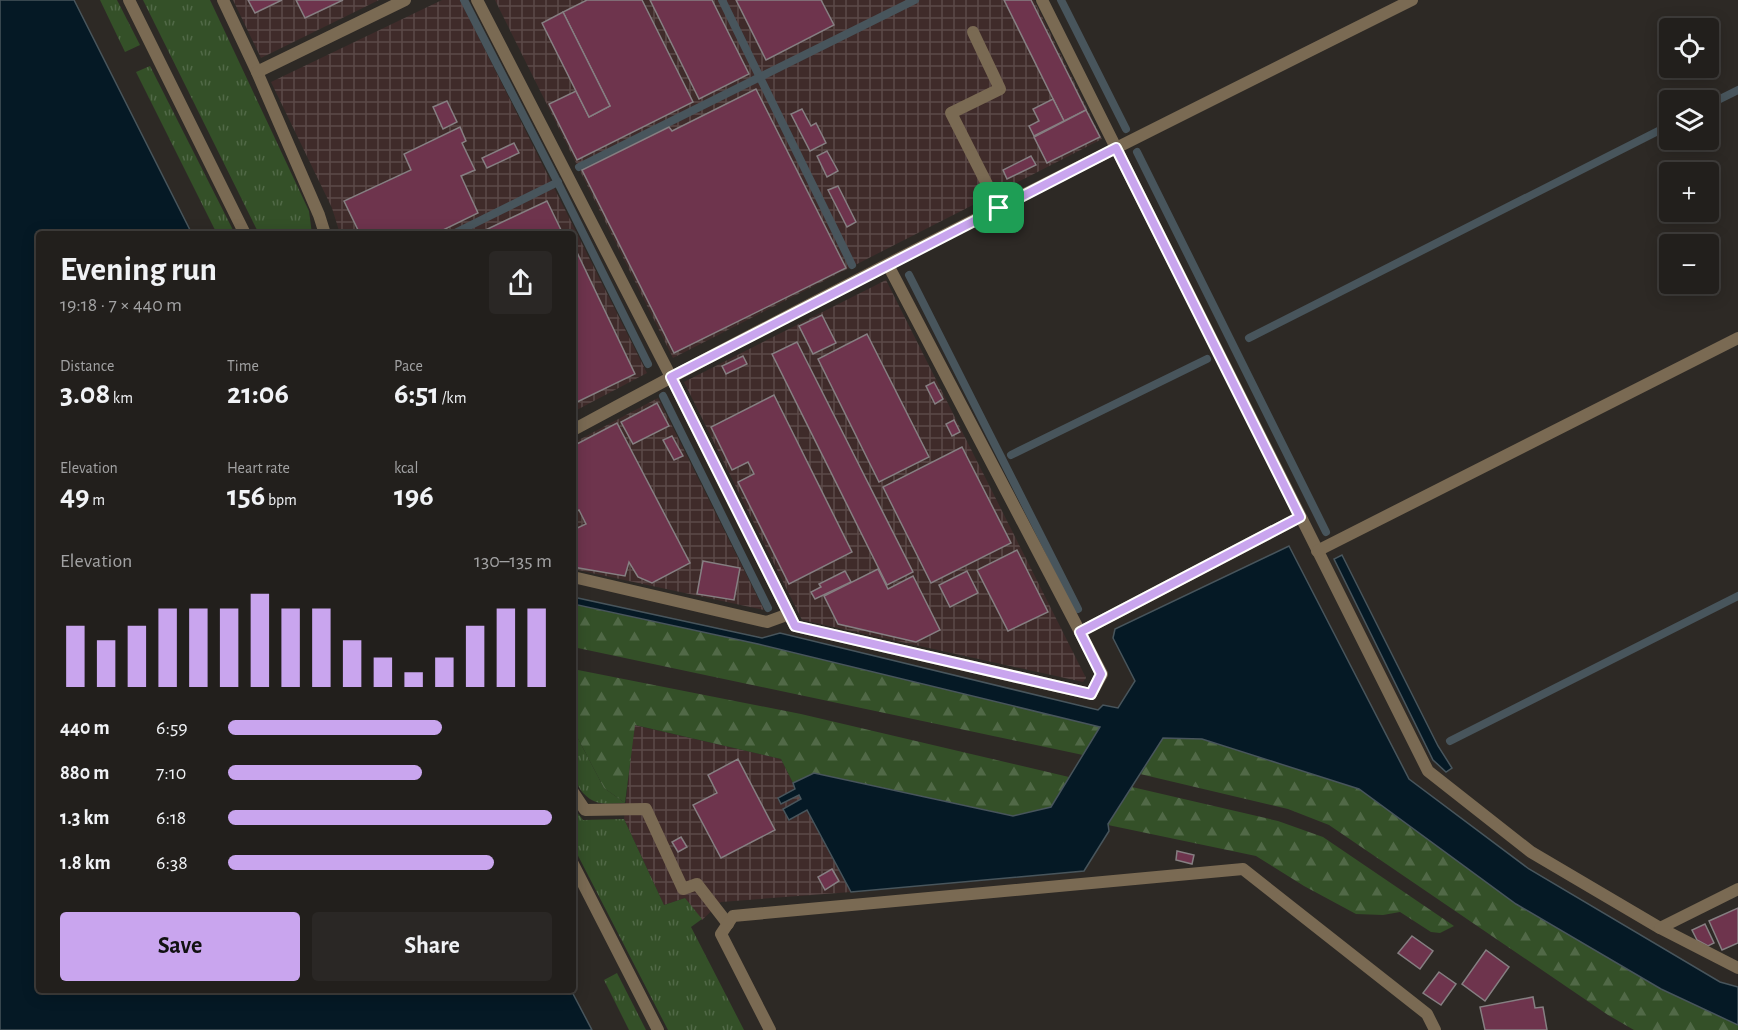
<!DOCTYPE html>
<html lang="en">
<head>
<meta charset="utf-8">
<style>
  :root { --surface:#221f1c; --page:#2a2725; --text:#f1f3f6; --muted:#a2a2a3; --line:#3f3d3b; --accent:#c9a5ee }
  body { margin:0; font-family:"Alegreya Sans",sans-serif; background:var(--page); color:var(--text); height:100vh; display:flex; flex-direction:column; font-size:22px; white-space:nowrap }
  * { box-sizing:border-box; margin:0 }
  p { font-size:20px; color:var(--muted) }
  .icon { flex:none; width:33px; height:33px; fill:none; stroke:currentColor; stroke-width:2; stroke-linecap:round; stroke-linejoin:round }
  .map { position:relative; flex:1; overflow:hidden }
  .panel { position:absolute; left:36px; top:231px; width:540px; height:762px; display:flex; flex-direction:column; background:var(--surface); border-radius:6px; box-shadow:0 3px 15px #0003,0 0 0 2px var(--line) }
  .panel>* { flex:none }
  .controls { position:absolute; left:1659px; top:18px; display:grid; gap:12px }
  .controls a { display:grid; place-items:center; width:60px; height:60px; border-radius:6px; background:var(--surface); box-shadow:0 3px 15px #0003,0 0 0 2px var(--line); font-size:30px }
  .pin { position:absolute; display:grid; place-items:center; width:51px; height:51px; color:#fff; margin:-26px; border-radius:12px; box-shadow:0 3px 9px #0006 }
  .round { display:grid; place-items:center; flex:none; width:63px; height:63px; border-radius:6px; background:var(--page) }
  .headline { display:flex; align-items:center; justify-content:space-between; height:102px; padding:0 24px }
  h1 { font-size:33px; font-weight:700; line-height:45px }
  .metrics { display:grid; grid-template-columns:repeat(3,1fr); gap:9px; height:102px; padding:6px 24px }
  .metrics div { display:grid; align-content:center }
  .metrics b { font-size:30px; font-weight:700 }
  .metrics small { font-size:16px; font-weight:400 }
  .metrics p { font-size:16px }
  .chart { height:168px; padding:12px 24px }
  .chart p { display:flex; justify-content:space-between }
  .chart svg { width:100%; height:108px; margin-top:6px; stroke:var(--accent); stroke-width:6 }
  .action { display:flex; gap:12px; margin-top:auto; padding:12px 24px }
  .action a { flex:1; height:69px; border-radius:6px; background:var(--accent); color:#111; font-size:24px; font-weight:700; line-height:69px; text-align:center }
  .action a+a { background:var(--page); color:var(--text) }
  ul { padding:0 24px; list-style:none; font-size:20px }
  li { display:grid; grid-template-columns:96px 72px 1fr; align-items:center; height:45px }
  li i { height:15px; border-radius:8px; background:var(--accent) }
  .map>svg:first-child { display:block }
</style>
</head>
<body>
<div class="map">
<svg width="1738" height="1030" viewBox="0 0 1738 1030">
  <defs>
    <pattern id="industrial-grid" width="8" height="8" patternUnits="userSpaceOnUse" patternTransform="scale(1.5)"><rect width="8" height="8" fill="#3f2b2a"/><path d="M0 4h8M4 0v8" fill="none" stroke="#5b4948"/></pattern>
    <pattern id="grass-tufts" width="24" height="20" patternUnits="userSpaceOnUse" patternTransform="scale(1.5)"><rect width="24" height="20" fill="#345028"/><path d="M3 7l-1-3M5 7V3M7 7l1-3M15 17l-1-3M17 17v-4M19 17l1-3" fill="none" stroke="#516947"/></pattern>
    <pattern id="forest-firs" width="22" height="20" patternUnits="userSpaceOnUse" patternTransform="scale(1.5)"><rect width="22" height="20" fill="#345028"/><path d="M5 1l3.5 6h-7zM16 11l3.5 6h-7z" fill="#516947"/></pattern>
  </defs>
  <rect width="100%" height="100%" fill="#2d2925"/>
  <!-- industrial -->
  <g fill="url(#industrial-grid)">
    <path d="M 233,0 L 379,0 L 261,58 Z"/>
    <path d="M 442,0 L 460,0 L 647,373 L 573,412 L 573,234 L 340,234 L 332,208 L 271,82 Z"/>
    <path d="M 495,0 L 1034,0 L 1102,139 L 673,358 Z"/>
    <path d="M 886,280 L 1086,678 L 1083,682 L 802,620 L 684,382 Z"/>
    <path d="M 658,398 L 764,610 L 573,569 L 573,443 Z"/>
    <path d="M 634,725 L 781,759 L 796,789 L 778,799 L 799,795 L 801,799 L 783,809 L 790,820 L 807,810 L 851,892 L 721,902 L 702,920 L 685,898 L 664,905 L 624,819 Z"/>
  </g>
  <!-- grass -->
  <g fill="url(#grass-tufts)">
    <path d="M 100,0 L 117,0 L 140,45 L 125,52 Z"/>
    <path d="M 143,0 L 210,0 L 309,211 L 312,234 L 259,234 Z"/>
    <path d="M 150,66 L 235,234 L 217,234 L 136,72 Z"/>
    <path d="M 573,729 L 604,788 L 625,803 C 616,803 604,805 596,802 C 567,790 573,754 573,729 Z"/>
    <path d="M 573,807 L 583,820 L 624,819 L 664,905 L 685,898 L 702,919 L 691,927 L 744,1030 L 668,1030 L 573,846 Z"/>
    <path d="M 617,973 L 646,1030 L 629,1030 L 604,980 Z"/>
  </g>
  <!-- forest -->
  <g fill="url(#forest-firs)">
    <path d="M 573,604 L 758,644 L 1100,727 L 1083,755 L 573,647 Z"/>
    <path d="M 573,669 L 801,714 L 1069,777 L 1051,807 L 1013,816 L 814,773 L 793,783 L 781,759 L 635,725 L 625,803 L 604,788 L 573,729 Z"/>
    <path d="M 1163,737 L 1202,739 L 1359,789 L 1516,904 L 1661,989 L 1738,1025 L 1738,1030 L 1634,1030 L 1608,1015 L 1329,825 L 1288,809 L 1140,774 Z"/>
    <path d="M 1132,787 L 1278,821 L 1323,837 L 1454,926 L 1440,933 L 1431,932 L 1400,912 L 1383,915 L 1356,914 L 1304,886 L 1256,856 L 1108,825 Z"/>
  </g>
  <!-- water -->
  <g fill="#051925" stroke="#48555c" stroke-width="1.5">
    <path d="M 0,0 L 74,0 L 192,234 L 39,234 L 39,990 L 571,990 L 592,1030 L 0,1030 Z"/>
    <path d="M 1289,546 L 1409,779 L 1529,869 L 1720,982 L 1738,987 L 1738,1025 L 1661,989 L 1516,904 L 1359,789 L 1202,739 L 1163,738 L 1108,824 L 1109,831 L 1084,871 L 851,892 L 807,810 L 789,820 L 783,809 L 801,799 L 799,795 L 781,804 L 778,798 L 795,789 L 793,783 L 814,773 L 1013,816 L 1051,807 L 1100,727 L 758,644 L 573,604 L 573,597 L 762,638 L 780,633 L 1098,710 L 1103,705 L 1118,708 L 1135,681 L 1113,638 L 1115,629 Z"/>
    <path d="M 1342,555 L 1438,746 L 1452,768 L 1446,772 L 1433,760 L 1334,559 Z"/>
  </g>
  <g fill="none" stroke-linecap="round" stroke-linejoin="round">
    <!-- stream -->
    <g stroke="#48555c" stroke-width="8">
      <path d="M 464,0 L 556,179 L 648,364"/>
      <path d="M 722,0 L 852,265"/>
      <path d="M 1061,0 L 1126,129"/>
      <path d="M 1708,105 L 1738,90"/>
      <path d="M 1137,152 L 1326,532"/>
      <path d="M 579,167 L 915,0"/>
      <path d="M 453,234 L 558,182"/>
      <path d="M 909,275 L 1078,609"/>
      <path d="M 1249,338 L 1670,125"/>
      <path d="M 663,396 L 768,608"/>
      <path d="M 1011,455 L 1207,359"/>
      <path d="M 1450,741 L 1738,596"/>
    </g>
  </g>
  <!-- building -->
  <g fill="#6e344d" stroke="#867f82" stroke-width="1.5">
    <path d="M 248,0 L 282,0 L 255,13 Z"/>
    <path d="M 296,0 L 343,0 L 305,18 Z"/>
    <path d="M 587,0 L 642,0 L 693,102 L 577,160 L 549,104 L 576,91 L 589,117 L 610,106 L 563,12 Z"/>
    <path d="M 650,0 L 712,0 L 749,74 L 699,99 Z"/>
    <path d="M 736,0 L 821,0 L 834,25 L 766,60 Z"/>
    <path d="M 1004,0 L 1031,0 L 1086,110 L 1064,121 Z"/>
    <path d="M 563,12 L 610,106 L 589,117 L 542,23 Z"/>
    <path d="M 756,89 L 846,268 L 674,353 L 582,170 L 669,127 L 672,131 Z"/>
    <path d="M 1053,99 L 1064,121 L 1034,136 L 1029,126 L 1039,121 L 1033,109 Z"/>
    <path d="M 447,101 L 457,122 L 443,129 L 433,107 Z"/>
    <path d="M 802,109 L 811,126 L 816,123 L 826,143 L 810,151 L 791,114 Z"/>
    <path d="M 1086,110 L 1100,137 L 1047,163 L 1034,137 Z"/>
    <path d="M 460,127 L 466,141 L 462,143 L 475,170 L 461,176 L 478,213 L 435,234 L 360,234 L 344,201 L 411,170 L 404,154 Z"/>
    <path d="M 514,143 L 519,153 L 487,168 L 482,158 Z"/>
    <path d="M 827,151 L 838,171 L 827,177 L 817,156 Z"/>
    <path d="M 1031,156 L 1036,165 L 1007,179 L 1003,170 Z"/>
    <path d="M 838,186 L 856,222 L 847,227 L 828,190 Z"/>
    <path d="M 547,201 L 563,234 L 477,234 Z"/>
    <path d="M 573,244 L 635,374 L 573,404 Z"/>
    <path d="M 822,315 L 836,343 L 813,354 L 799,326 Z"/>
    <path d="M 867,334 L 929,457 L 879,482 L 818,359 Z"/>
    <path d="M 797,342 L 913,572 L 887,585 L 772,354 Z"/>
    <path d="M 743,356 L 747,364 L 726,374 L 722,366 Z"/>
    <path d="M 934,382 L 943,399 L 935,404 L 926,386 Z"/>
    <path d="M 774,395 L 852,552 L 789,584 L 738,482 L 754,474 L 748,462 L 732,470 L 711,427 Z"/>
    <path d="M 657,403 L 669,426 L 633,444 L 621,422 Z"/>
    <path d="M 954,420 L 960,432 L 952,436 L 946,424 Z"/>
    <path d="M 617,423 L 690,563 L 652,583 L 638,577 L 629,562 L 625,576 L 573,567 L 573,530 L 586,524 L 579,510 L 573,513 L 573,446 Z"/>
    <path d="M 672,436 L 683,456 L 674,460 L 663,440 Z"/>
    <path d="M 962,447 L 1011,543 L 931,583 L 883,487 Z"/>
    <path d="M 1017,550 L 1048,612 L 1008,631 L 977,570 Z"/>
    <path d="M 703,561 L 740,568 L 734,600 L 697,594 Z"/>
    <path d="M 878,569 L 888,589 L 913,576 L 940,630 L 916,642 L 838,624 L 824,596 Z"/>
    <path d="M 845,571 L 851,582 L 815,599 L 811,592 L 821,587 L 819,584 Z"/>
    <path d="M 967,571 L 978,593 L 950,607 L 939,585 Z"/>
    <path d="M 738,759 L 775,830 L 721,858 L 693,805 L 717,793 L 708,775 Z"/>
    <path d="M 681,837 L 687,847 L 678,852 L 672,842 Z"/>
    <path d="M 1177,851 L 1194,855 L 1192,864 L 1176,860 Z"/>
    <path d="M 832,869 L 839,881 L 825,890 L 818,877 Z"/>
    <path d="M 1738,908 L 1738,943 L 1722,950 L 1709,921 Z"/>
    <path d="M 1705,924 L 1714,943 L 1708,946 L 1697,940 L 1692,930 Z"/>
    <path d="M 1412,936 L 1433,951 L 1420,969 L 1398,953 Z"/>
    <path d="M 1486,950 L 1509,967 L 1485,1001 L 1462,984 Z"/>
    <path d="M 1439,972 L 1456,984 L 1441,1005 L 1423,993 Z"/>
    <path d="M 1533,997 L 1535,1008 L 1543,1007 L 1547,1030 L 1485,1030 L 1480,1007 Z"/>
  </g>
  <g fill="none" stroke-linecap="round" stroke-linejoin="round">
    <!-- lane -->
    <g stroke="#7a6a53" stroke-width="12">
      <path d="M 973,32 L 1000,89 L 951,113 L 999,208"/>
      <path d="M 573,792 L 585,810 L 646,809 L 683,889 L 697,884 L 728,924"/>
    </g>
    <!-- street -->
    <g stroke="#7a6a53" stroke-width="12">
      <path d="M 129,0 L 245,234"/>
      <path d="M 223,0 L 257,72 L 319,215 L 325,234"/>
      <path d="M 477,0 L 671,377 L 795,626 L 1091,694 L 1102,674 L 888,265"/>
      <path d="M 1042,0 L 1428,771 L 1531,852 L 1660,928 L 1738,968"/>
      <path d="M 257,72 L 405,0"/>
      <path d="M 573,430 C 850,280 1131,140 1412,0"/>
      <path d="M 1317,551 L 1738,338"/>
      <path d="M 573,577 L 767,622 L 789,614"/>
      <path d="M 1080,632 L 1300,517"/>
      <path d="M 573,864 L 658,1030"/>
      <path d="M 1660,928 L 1738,889"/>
      <path d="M 770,1030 L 721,934 L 733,916 L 1243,869 L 1427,1014 L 1435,1030"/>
    </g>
  </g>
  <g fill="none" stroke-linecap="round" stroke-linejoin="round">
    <!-- route casing -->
    <g stroke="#fff" stroke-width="12">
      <path id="route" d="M 1116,148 L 1300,517 L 1080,632 L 1101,674 L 1091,694 L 795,626 L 671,377 Z"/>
    </g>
    <!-- route -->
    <use href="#route" stroke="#c9a5ee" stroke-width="8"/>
  </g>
</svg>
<div class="controls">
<a><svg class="icon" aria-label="locate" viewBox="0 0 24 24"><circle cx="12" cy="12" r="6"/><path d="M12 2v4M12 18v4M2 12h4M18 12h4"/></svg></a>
<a><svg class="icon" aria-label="layers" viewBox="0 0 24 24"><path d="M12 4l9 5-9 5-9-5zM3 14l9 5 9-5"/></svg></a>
<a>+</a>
<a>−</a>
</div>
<div class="pin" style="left:999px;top:208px;background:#1e9e55"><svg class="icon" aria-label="arrive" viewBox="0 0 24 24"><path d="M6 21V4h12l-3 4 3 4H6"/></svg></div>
<section class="panel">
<div class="headline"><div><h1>Evening run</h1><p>19:18 · 7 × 440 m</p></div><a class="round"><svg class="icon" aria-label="share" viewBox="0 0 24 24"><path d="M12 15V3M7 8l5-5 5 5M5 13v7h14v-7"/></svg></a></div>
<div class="metrics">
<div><p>Distance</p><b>3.08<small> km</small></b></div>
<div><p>Time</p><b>21:06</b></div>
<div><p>Pace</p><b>6:51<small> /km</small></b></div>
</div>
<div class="metrics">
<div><p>Elevation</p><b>49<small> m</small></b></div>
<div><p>Heart rate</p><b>156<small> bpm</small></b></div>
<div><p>kcal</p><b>196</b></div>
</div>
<div class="chart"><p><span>Elevation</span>130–135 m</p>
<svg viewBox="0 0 160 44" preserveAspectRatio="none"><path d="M5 44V19M15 44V25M25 44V19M35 44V12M45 44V12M55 44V12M65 44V6M75 44V12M85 44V12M95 44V25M105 44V32M115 44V38M125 44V32M135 44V19M145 44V12M155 44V12"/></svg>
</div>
<ul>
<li><b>440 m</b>6:59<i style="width:66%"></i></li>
<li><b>880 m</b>7:10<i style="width:60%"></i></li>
<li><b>1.3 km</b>6:18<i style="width:100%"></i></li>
<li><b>1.8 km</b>6:38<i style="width:82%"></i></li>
</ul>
<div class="action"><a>Save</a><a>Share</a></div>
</section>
</div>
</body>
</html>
